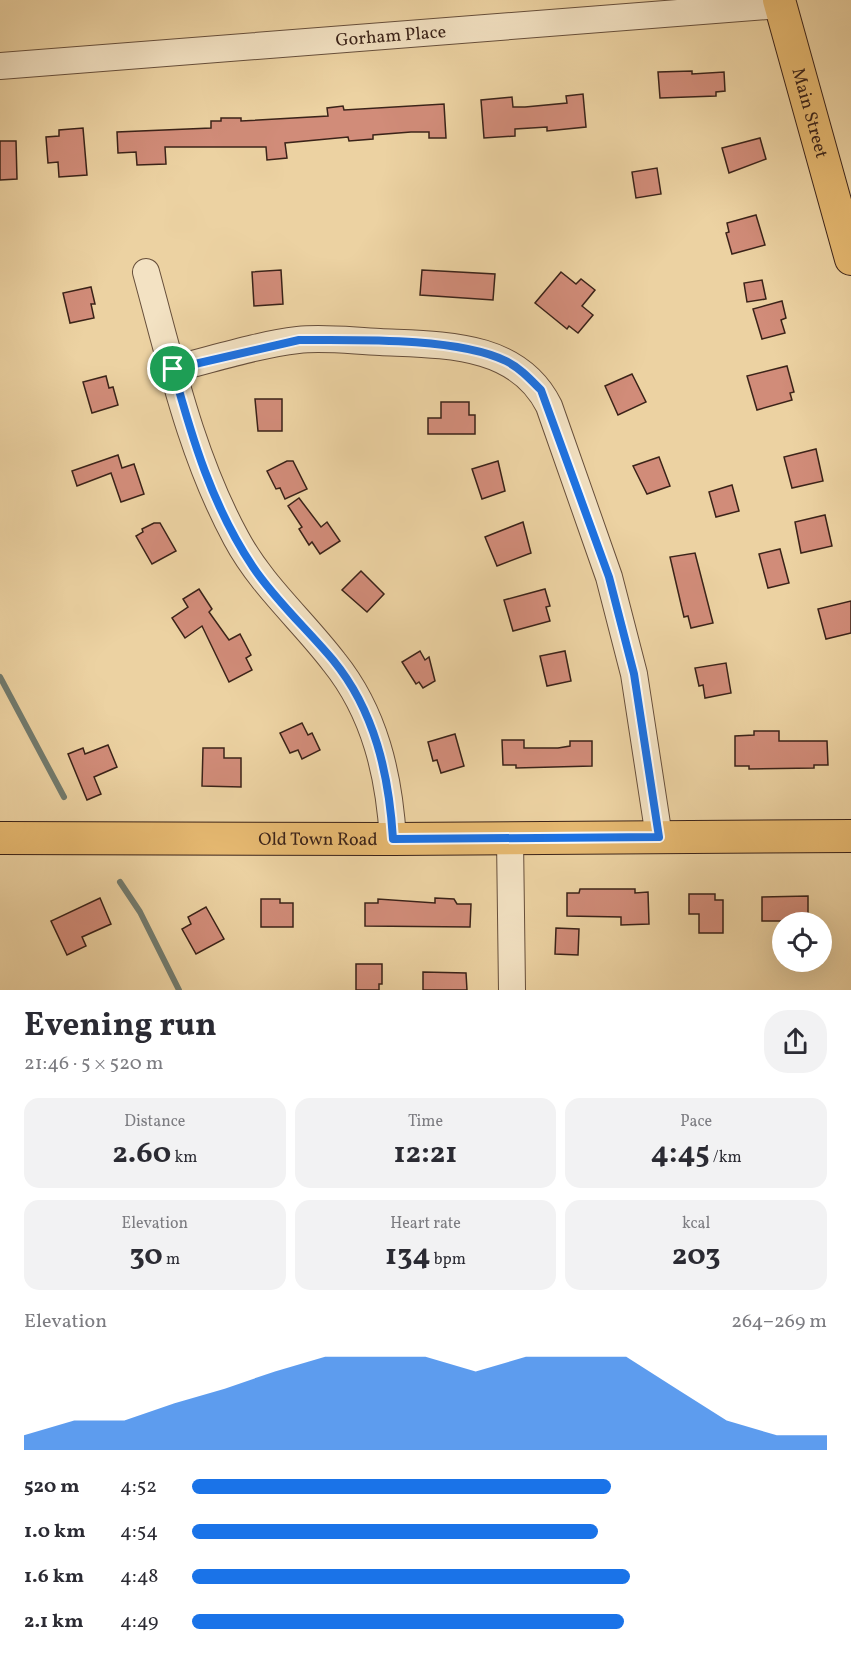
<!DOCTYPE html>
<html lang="en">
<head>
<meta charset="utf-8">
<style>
  :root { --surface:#fff; --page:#f2f2f3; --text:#2b2b33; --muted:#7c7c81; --accent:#1a73e8 }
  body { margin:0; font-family:Vollkorn,serif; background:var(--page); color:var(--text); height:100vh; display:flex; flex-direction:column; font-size:22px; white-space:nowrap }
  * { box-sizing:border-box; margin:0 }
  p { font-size:20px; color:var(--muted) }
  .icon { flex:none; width:33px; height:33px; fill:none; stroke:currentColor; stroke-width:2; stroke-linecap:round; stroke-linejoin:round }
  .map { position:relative; height:990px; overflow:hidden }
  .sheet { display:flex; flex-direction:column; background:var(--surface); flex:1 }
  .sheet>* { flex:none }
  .buttons { position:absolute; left:772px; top:912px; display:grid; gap:12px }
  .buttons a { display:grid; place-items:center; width:60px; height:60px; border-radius:50%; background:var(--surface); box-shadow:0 6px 24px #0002; font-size:30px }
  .pin { position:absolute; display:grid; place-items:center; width:51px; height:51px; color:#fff; margin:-26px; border:3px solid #fff; border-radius:50%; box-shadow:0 2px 6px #0007 }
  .round { display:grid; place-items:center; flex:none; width:63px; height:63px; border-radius:24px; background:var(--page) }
  .head { display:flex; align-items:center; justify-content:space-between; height:102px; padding:0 24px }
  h1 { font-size:33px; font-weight:700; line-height:45px }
  .metrics { display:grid; grid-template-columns:repeat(3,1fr); gap:9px; height:102px; padding:6px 24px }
  .metrics div { display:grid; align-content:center; border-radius:15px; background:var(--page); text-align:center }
  .metrics b { font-size:30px; font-weight:700 }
  .metrics small { font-size:16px; font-weight:400 }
  .metrics p { font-size:16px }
  .chart { height:168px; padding:12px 24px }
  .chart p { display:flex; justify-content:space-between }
  .chart svg { width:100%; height:108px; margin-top:6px; fill:var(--accent); opacity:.7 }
  ul { padding:0 24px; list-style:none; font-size:20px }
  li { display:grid; grid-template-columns:96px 72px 1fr; align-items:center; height:45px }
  li i { height:15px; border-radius:8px; background:var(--accent) }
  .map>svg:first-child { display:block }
</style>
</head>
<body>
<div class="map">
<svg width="851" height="990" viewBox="0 0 851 990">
  <rect width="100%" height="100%" fill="#ecd2a2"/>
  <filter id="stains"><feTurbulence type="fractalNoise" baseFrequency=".00333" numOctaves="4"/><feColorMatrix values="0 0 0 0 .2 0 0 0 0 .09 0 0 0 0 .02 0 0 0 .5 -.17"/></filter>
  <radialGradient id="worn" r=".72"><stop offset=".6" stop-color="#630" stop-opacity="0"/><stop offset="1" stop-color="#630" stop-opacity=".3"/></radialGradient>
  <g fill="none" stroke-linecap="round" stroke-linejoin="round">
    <!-- stream -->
    <g stroke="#737c6f" stroke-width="6">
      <path d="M 0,677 L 64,797"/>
      <path d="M 120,882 L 140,912 L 179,990"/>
    </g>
  </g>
  <!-- building -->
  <g fill="#d18c79" stroke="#3b2319" stroke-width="1.5">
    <path d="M 692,71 L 692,74 L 724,72 L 725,91 L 716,92 L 716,96 L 660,98 L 658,72 Z"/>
    <path d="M 583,94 L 586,127 L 547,131 L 547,127 L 515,129 L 515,136 L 484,138 L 481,100 L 512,97 L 513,107 L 525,107 L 567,103 L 566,96 Z"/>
    <path d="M 444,104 L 446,138 L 429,138 L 429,132 L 411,132 L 373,135 L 373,139 L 349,141 L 348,137 L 285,143 L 287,158 L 267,160 L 266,147 L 165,147 L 166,164 L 137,165 L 136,152 L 118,153 L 117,132 L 211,128 L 211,121 L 221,121 L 221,118 L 241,118 L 241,121 L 328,116 L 327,108 L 343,106 L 344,110 Z"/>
    <path d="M 83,128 L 87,175 L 59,177 L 58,162 L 48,163 L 46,137 L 59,136 L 59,130 Z"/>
    <path d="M 760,138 L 766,159 L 729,173 L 722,148 Z"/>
    <path d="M 0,141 L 16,141 L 17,179 L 0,180 Z"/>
    <path d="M 657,168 L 661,194 L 636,198 L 632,172 Z"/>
    <path d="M 756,215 L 765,245 L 732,254 L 726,233 L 729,232 L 727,223 Z"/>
    <path d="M 281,270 L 283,304 L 254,306 L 252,272 Z"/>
    <path d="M 422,270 L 495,274 L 493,300 L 420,295 Z"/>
    <path d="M 561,272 L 576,284 L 581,279 L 595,290 L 582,306 L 593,315 L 578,333 L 569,326 L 567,329 L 535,303 Z"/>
    <path d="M 762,280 L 766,299 L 747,302 L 744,283 Z"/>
    <path d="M 91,287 L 95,304 L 91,304 L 94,318 L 70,323 L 63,293 Z"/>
    <path d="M 782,301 L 786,318 L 781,320 L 785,333 L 762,339 L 753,309 Z"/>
    <path d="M 787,366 L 794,392 L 790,393 L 792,400 L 757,410 L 747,376 Z"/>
    <path d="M 632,374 L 646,402 L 618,415 L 605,386 Z"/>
    <path d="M 106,376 L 109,388 L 113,387 L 118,405 L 92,413 L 83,382 Z"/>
    <path d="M 255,399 L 282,399 L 282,431 L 258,431 Z"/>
    <path d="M 441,402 L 469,402 L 469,415 L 475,415 L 475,434 L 428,434 L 428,418 L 441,418 Z"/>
    <path d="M 816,449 L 823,481 L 792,488 L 784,457 Z"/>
    <path d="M 118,455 L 122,468 L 134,464 L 144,494 L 121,502 L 111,473 L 77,486 L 72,471 Z"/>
    <path d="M 659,457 L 670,486 L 647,494 L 633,466 Z"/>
    <path d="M 287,461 L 293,461 L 307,489 L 285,499 L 280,488 L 276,489 L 267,471 Z"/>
    <path d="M 498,461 L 505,491 L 482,499 L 472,469 Z"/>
    <path d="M 732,485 L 739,511 L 716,517 L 709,492 Z"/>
    <path d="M 299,498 L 321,527 L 327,522 L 340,541 L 320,554 L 312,542 L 309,545 L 299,529 L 302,527 L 288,506 Z"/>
    <path d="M 825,515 L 832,546 L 801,553 L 795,522 Z"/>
    <path d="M 523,522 L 531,553 L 497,566 L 485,537 Z"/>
    <path d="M 154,523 L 160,523 L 176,551 L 152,564 L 136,536 L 143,532 L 142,529 Z"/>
    <path d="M 780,549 L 789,583 L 768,588 L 759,554 Z"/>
    <path d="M 695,553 L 713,623 L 691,628 L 688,616 L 684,617 L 670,557 Z"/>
    <path d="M 361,571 L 384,594 L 367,612 L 342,590 Z"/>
    <path d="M 199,589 L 212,609 L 209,612 L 229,640 L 240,634 L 251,655 L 246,658 L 252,670 L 229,682 L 202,626 L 185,638 L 172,618 L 188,607 L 183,599 Z"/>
    <path d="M 545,589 L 550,606 L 546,607 L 550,621 L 513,631 L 504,600 Z"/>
    <path d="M 851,601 L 851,633 L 826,639 L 818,609 Z"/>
    <path d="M 420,651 L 425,660 L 429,657 L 435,681 L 423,688 L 419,682 L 416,684 L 402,662 Z"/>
    <path d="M 565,651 L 571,681 L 547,686 L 540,656 Z"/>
    <path d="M 726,663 L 731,693 L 705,698 L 703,685 L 699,686 L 695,668 Z"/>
    <path d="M 302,723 L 308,735 L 312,733 L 320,750 L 302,759 L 298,750 L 290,753 L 280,733 Z"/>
    <path d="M 754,731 L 779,731 L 779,741 L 827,741 L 828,765 L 814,765 L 814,768 L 749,769 L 749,766 L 735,766 L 735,736 L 754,735 Z"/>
    <path d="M 455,734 L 464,766 L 441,773 L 437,760 L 433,761 L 428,742 Z"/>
    <path d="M 502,740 L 524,740 L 524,748 L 558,748 L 570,746 L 570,741 L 592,741 L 592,766 L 516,768 L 516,765 L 503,765 Z"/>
    <path d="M 108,745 L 117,767 L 94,777 L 101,794 L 87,800 L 68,754 L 83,748 L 85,754 Z"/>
    <path d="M 203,748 L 224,748 L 224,758 L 241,758 L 241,787 L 202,786 Z"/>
    <path d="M 580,889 L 635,889 L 635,893 L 648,892 L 649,924 L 621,925 L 621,917 L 567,916 L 567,893 L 579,893 Z"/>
    <path d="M 689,894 L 715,894 L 715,900 L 723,900 L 723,933 L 699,933 L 699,914 L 689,914 Z"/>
    <path d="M 808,896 L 808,921 L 762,921 L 762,897 Z"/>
    <path d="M 100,898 L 111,924 L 82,937 L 86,946 L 67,955 L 51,921 Z"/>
    <path d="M 435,898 L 454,899 L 457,904 L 471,904 L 470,927 L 365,926 L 365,903 L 378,903 L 378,899 L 435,903 Z"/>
    <path d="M 261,899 L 280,899 L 280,903 L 293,903 L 293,927 L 261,927 Z"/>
    <path d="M 206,907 L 224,939 L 196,954 L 182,929 L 191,924 L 188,917 Z"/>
    <path d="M 556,928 L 579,929 L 578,955 L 555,954 Z"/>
    <path d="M 356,964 L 382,964 L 382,984 L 379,984 L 379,990 L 356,990 Z"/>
    <path d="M 423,972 L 466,973 L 467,990 L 423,990 Z"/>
  </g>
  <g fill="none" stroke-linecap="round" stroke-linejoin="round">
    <!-- minor casing -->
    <g stroke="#674f3b" stroke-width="28">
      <g id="minor">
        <path id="s1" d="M 0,66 L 780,5"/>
        <path d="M 146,272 C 171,363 191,455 236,538 C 261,585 302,620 334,662 C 375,713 389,775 393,839"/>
        <path d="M 173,369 C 214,359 256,345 298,340 C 324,337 353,341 380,342 C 442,345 517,342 549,406 L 609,577 L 634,674 L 659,837"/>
        <path d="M 510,839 L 512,990"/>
      </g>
    </g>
    <!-- major casing -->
    <g stroke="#3b2319" stroke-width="34">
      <g id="major">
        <path id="s2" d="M 779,0 L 851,259"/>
        <path id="s3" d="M 0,838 L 393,839 L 851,836"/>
      </g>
    </g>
    <!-- minor -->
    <use href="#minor" stroke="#f3e2c3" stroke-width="26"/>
    <!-- major -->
    <use href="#major" stroke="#e6b971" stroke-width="32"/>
  </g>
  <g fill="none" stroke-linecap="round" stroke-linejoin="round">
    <!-- route casing -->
    <g stroke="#fff" stroke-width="12">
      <path id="route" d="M 299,340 C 355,340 457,337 506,361 C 520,368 530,379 541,390 L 609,577 L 634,674 L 659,837 L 393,839 C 389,775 375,711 333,660 C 307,629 275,600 253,567 C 212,506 192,438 173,369 Z"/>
    </g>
    <!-- route -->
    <use href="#route" stroke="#1a73e8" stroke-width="8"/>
  </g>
  <g text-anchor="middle" stroke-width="4.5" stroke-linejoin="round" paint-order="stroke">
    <!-- street labels -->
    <g font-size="18" fill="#3b2319" stroke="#f3e2c3">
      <text dy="6" stroke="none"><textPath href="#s1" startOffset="392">Gorham Place</textPath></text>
      <text dy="6" stroke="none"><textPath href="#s2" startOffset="117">Main Street</textPath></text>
      <text dy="6" stroke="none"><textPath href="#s3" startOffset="318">Old Town Road</textPath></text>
    </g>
  </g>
  <rect width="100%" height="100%" filter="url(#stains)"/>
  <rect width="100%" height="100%" fill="url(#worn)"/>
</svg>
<div class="buttons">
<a><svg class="icon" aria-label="locate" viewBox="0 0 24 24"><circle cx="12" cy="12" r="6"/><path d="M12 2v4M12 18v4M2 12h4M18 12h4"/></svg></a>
</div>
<div class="pin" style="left:173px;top:369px;background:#1e9e55"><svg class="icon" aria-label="arrive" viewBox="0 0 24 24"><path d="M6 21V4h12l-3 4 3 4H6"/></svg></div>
</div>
<section class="sheet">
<div class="head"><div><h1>Evening run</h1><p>21:46 · 5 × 520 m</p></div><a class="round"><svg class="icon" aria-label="share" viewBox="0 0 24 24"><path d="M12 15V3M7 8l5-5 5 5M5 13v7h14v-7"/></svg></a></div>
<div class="metrics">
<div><p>Distance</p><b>2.60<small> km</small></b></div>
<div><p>Time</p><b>12:21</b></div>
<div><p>Pace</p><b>4:45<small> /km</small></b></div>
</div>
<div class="metrics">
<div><p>Elevation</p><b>30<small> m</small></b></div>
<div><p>Heart rate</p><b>134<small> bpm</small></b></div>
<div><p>kcal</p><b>203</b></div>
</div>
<div class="chart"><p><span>Elevation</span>264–269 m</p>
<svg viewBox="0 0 160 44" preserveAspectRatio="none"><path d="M0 44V38L10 32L20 32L30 25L40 19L50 12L60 6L70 6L80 6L90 12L100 6L110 6L120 6L130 19L140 32L150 38L160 38V44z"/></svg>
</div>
<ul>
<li><b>520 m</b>4:52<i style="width:66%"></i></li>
<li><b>1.0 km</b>4:54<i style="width:64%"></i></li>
<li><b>1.6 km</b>4:48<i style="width:69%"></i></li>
<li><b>2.1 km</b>4:49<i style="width:68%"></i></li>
</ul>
</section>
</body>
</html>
